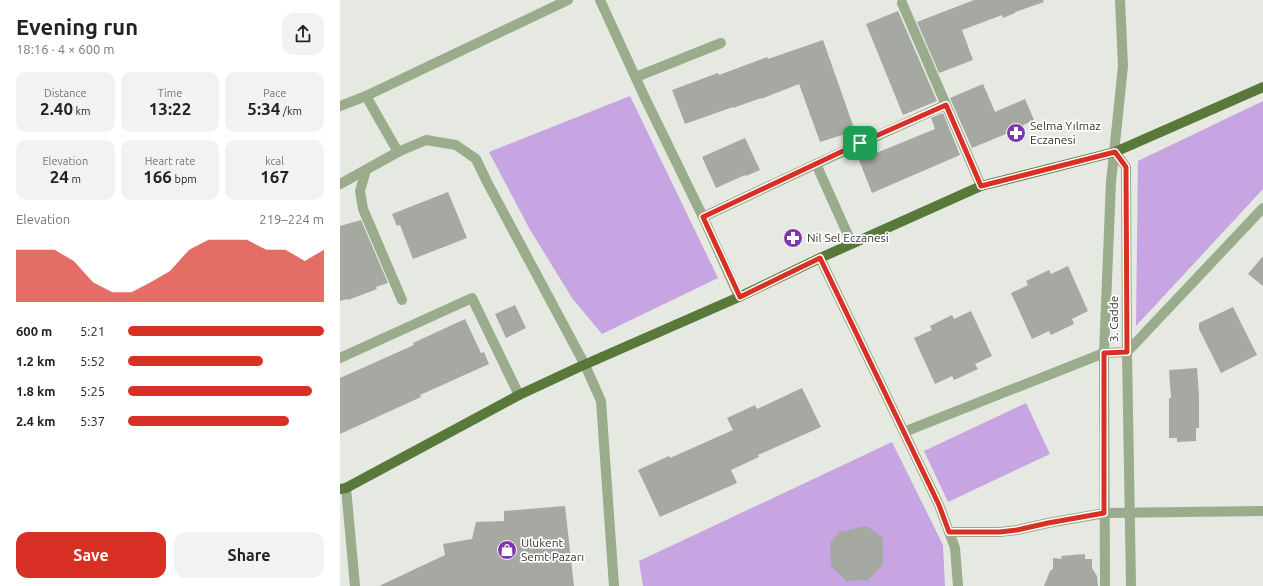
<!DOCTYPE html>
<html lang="en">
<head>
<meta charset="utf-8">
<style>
  :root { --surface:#fff; --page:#f2f2f2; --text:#222; --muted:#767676; --accent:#d93025 }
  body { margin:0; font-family:Ubuntu,sans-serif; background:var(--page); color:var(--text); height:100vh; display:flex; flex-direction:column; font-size:15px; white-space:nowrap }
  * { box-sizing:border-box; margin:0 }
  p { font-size:13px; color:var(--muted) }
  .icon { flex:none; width:22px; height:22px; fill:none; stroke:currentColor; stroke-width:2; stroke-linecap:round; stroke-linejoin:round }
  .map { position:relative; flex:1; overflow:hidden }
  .panel { display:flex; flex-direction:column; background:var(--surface); width:340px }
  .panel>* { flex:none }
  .pin { position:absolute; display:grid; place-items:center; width:34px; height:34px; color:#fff; margin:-17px; border-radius:8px; box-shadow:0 2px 6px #0006 }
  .round { display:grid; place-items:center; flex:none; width:42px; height:42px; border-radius:12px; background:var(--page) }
  .headline { display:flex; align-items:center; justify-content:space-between; height:68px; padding:0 16px }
  h1 { font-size:22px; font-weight:700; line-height:30px }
  .figures { display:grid; grid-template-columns:repeat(3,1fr); gap:6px; height:68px; padding:4px 16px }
  .figures div { display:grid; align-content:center; border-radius:10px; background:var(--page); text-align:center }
  .figures b { font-size:17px; font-weight:700 }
  .figures small { font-size:11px; font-weight:400 }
  .figures p { font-size:11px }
  .chart { height:112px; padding:8px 16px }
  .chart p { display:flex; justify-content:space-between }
  .chart svg { width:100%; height:72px; margin-top:4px; fill:var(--accent); opacity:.7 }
  .button { display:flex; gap:8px; margin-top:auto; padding:8px 16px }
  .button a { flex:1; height:46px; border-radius:12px; background:var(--accent); color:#fff; font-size:16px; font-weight:700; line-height:46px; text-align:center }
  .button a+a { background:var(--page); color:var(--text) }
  ul { padding:0 16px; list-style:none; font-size:13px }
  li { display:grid; grid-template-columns:64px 48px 1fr; align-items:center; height:30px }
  li i { height:10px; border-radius:5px; background:var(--accent) }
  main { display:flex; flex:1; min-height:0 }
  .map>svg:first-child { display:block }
</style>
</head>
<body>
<main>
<section class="panel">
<div class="headline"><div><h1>Evening run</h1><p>18:16 · 4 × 600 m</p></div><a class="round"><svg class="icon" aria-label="share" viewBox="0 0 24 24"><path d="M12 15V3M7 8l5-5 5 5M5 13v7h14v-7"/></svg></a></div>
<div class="figures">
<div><p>Distance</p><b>2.40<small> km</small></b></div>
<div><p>Time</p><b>13:22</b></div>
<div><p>Pace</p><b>5:34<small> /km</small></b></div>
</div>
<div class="figures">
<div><p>Elevation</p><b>24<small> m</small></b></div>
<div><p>Heart rate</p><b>166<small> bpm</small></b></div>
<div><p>kcal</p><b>167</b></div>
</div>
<div class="chart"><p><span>Elevation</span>219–224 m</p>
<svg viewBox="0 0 160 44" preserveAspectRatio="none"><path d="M0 44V12L10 12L20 12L30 19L40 32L50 38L60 38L70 32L80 25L90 12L100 6L110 6L120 6L130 12L140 12L150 19L160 12V44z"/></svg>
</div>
<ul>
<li><b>600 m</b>5:21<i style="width:100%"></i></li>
<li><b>1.2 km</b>5:52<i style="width:69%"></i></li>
<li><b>1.8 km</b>5:25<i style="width:94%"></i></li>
<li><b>2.4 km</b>5:37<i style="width:82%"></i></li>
</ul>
<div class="button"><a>Save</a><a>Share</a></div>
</section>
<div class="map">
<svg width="923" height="586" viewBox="0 0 923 586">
  <rect width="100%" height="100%" fill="#e5e9e2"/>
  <!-- green -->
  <g fill="#c7a4e2">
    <path d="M 290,96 L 378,278 L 262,334 L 232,298 L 189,228 L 149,152 Z"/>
    <path d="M 923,101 L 923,189 L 796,326 L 798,161 Z"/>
    <path d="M 686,403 L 710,454 L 608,502 L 584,451 Z"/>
    <path d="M 552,442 L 603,545 L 605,586 L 303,586 L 299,561 Z"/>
  </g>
  <!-- building -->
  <g fill="#a5a9a2">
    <path d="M 634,0 L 703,0 L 704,2 L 675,12 L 675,13 L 663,18 L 662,15 L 622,30 L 633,60 L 599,73 L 577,22 Z"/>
    <path d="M 558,11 L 597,101 L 563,115 L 526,24 Z"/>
    <path d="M 483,40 L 515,131 L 480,142 L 459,84 L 421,99 L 421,98 L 393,108 L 393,107 L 345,124 L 332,90 L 378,73 L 379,75 L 427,57 L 428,59 Z"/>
    <path d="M 643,84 L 655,112 L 685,99 L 694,120 L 677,128 L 678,129 L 632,148 L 610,98 Z"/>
    <path d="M 603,113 L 620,155 L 532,193 L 519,160 L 595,129 L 591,118 Z"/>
    <path d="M 405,138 L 420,170 L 406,176 L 405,175 L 376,188 L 362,157 Z"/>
    <path d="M 108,192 L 127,238 L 73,259 L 60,225 L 57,226 L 52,214 Z"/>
    <path d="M 21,220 L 48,283 L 36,287 L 37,289 L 8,300 L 7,299 L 0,301 L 0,226 Z"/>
    <path d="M 923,256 L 923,286 L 908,274 Z"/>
    <path d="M 728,266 L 748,311 L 732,319 L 734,324 L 711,335 L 709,331 L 692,339 L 671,293 L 688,285 L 686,281 L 709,270 L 711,274 Z"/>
    <path d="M 175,305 L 186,328 L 166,338 L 155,314 Z"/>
    <path d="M 893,307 L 917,355 L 881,373 L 859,329 L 859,323 Z"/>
    <path d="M 631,311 L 652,356 L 635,364 L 638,369 L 614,380 L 612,376 L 595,384 L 574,338 L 592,330 L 590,326 L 612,315 L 614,319 Z"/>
    <path d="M 125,319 L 141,353 L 144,352 L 149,364 L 80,395 L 81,397 L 0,434 L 0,378 L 74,345 L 73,343 Z"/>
    <path d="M 857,368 L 859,395 L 859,428 L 856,428 L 856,441 L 837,442 L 837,438 L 829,438 L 829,398 L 831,398 L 829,370 Z"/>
    <path d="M 462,388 L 481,427 L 418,455 L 419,457 L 391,470 L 397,483 L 320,517 L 298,470 L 329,456 L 330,458 L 393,430 L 387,418 L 415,405 L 417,409 Z"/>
    <path d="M 225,506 L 234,586 L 39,586 L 105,555 L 103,544 L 132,539 L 136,522 L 164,521 L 164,511 Z"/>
    <path d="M 527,526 L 543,538 L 543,565 L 528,580 L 506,581 L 491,566 L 490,543 L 499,532 Z"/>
    <path d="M 745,554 L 745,559 L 752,559 L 752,568 L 757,576 L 758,586 L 704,586 L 710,571 L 713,569 L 713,558 L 722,559 L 721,556 Z"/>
  </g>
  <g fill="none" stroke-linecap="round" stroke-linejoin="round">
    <!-- service -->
    <g stroke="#9aac8b" stroke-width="10">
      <path d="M 296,77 L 381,43"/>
      <path d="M 26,170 L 20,191 L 23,209 L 62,300"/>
      <path d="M 609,532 L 660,532 L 677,530 L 708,523 L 765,513"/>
    </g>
    <!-- minor -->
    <g stroke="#9aac8b" stroke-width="10">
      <path d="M 260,0 L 304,96 L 363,217 L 399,297"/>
      <path d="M 562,3 L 641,186"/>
      <path d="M 26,96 L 58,152"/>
      <path d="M 0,106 L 26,96 L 228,0"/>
      <path d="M 476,164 L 512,244"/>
      <path d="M 0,184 L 58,152 L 86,140 L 116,145 L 136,159 L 147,182 L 245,365 L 261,401 L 274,586"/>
      <path d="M 363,217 L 476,164 L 605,105"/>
      <path d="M 480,258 L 599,505 L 615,548 L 618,586"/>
      <path d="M 0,358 L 132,298 L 179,395"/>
      <path d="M 564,432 L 764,353 L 787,352 L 923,208"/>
      <path d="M 6,488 L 15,586"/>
      <path d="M 765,513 L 923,511"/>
    </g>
    <!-- tertiary -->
    <g stroke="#9aac8b" stroke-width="10">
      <path d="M 775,152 L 786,167 L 787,352 L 791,586"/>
      <path d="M 765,586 L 764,353 L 771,182 L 783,66 L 780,0"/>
    </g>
    <!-- primary -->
    <path stroke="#59793b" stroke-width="10" d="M 0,489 L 6,488 L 179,395 L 237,368 L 399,297 L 480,258 L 641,186 L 775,152 L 923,87"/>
  </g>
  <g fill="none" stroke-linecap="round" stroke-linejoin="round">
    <!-- route casing -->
    <g stroke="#fff" stroke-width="8">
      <path id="route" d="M 606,105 L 641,186 L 775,152 L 786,167 L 787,352 L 764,353 L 764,513 L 708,523 L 677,530 L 660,532 L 609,532 L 599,505 L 480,258 L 400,297 L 363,217 L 520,143 Z"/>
    </g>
    <!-- route -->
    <use href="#route" stroke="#d93025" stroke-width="5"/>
  </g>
  <!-- icons -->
  <defs>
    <g id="pharmacy-disc" transform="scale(1)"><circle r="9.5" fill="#7f37aa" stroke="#fff"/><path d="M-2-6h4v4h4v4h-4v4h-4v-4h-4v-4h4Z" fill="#fff"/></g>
    <g id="shop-disc" transform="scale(1)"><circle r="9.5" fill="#7f37aa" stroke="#fff"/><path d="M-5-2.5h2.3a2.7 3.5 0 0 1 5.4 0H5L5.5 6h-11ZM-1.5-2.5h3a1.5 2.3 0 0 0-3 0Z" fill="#fff"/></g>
  </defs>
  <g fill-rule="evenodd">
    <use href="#pharmacy-disc" x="676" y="133"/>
    <use href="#pharmacy-disc" x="453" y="238"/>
    <use href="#shop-disc" x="167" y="550"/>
  </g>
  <g text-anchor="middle" stroke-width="3.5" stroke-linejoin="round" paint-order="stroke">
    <!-- poi labels -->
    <g font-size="12" fill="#343633" stroke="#fff" text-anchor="start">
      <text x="690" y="130">Selma Yılmaz<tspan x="690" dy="14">Eczanesi</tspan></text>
      <text x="467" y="242">Nil Sel Eczanesi</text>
      <text x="181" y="547">Ulukent<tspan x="181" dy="14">Semt Pazarı</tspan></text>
    </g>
    <!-- street labels -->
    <g font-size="12" fill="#343633" stroke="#fff">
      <text transform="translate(774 319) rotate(-90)" y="4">3. Cadde</text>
    </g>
  </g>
</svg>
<div class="pin" style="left:520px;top:143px;background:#1e9e55"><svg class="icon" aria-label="arrive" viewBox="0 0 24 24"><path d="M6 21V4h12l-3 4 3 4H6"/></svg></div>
</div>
</main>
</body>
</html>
